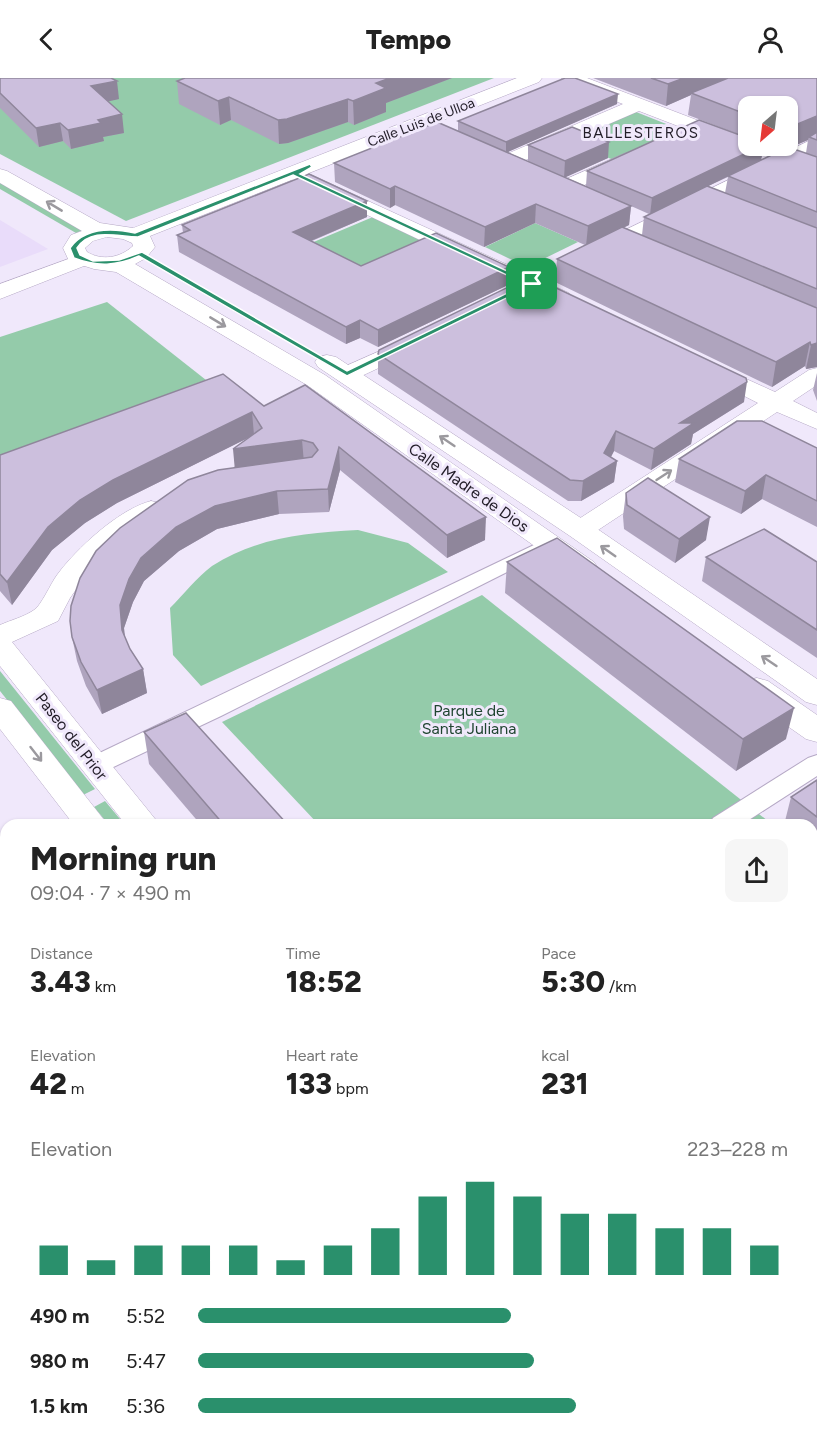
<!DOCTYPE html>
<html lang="en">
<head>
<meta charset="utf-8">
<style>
  :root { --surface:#fff; --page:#f6f6f6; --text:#222; --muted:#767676; --accent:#2a906c }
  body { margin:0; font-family:Figtree,sans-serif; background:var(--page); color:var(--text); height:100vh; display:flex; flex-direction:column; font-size:22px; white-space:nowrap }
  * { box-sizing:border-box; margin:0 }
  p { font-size:20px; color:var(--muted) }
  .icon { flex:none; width:33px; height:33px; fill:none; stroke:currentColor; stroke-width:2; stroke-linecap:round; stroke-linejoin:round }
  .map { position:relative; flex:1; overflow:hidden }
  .drawer { position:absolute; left:0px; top:741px; width:818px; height:622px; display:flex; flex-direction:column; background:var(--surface); border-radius:18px 18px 0 0; box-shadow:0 2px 4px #0004 }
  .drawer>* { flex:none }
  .needle { width:39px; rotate:208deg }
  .fabs { position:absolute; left:738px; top:18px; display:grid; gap:12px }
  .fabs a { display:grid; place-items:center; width:60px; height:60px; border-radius:12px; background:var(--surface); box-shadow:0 2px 4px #0004; font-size:30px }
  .pin { position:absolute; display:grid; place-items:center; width:51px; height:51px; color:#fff; margin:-26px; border-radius:12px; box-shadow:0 3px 9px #0006 }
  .round { display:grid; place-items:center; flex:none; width:63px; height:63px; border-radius:12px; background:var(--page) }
  .summary { display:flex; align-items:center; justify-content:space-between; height:102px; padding:0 30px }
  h1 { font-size:33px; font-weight:800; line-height:45px }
  .metrics { display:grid; grid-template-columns:repeat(3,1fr); gap:9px; height:102px; padding:6px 30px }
  .metrics div { display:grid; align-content:center }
  .metrics b { font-size:30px; font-weight:800 }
  .metrics small { font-size:16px; font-weight:400 }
  .metrics p { font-size:16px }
  .chart { height:168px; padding:12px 30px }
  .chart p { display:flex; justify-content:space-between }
  .chart svg { width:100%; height:108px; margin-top:6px; stroke:var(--accent); stroke-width:6 }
  ul { padding:0 30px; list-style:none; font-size:20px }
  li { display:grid; grid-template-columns:96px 72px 1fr; align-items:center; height:45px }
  li i { height:15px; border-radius:8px; background:var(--accent) }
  header { display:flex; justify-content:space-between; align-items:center; height:78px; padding:0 30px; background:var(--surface); font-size:27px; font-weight:800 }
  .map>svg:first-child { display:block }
</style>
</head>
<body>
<header><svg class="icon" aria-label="back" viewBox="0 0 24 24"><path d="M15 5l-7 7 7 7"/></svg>Tempo<svg class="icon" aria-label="person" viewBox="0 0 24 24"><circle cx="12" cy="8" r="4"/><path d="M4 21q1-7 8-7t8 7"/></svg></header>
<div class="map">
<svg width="817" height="1363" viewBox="0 0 817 1363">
  <rect width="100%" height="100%" fill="#f0e8fb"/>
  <!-- built -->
  <g fill="#e9dcfa">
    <path d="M 0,142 L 48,171 L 0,189 Z"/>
    <path d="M 6,824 L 6,1358 L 423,1358 L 427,1363 L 0,1363 L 0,827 Z"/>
  </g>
  <!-- green -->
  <g fill="#94cbaa">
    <path d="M 0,0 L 494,0 L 126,143 L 0,76 Z"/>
    <path d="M 621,28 L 694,57 L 626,87 L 552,57 Z"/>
    <path d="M 0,104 L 83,152 L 76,155 L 0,111 Z"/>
    <path d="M 380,136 L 446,167 L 362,204 L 297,171 Z"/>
    <path d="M 535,145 L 578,164 L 527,189 L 485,169 Z"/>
    <path d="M 107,224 L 206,302 L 0,378 L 0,259 Z"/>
    <path d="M 358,452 L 408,465 L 448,494 L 201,608 L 173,577 L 170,530 C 183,517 197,499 212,488 C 258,459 305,455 358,452 Z"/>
    <path d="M 482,517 L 773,747 L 319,747 L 222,644 Z"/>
    <path d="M 0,593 L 95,711 L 83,717 L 0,613 Z"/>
    <path d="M 105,723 L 125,747 L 109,747 L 94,729 Z"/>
    <path d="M 812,776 L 817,780 L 817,961 L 812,965 Z"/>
    <path d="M 0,1098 L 6,1108 L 6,1355 L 0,1344 Z"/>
    <path d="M 812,1339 L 817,1345 L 817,1363 L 748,1363 L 749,1358 L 812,1358 Z"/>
  </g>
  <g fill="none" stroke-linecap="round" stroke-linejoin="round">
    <!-- pedestrian casing -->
    <g stroke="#b5a8c5" stroke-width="2">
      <g id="pedestrian">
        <path d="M 536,466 L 543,468 L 546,472 L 543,476 L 221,638 L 105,693 L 96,696 L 87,693 L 84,687 L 87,681 Z"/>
        <path d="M 817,677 L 817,698 L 741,747 L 709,747 L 713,740 L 808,680 Z"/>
      </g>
    </g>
    <!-- minor casing -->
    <g stroke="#b5a8c5" stroke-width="1">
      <g id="minor">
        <path d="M 562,0 L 587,0 L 736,57 L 738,61 L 736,65 L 722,65 L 639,33 L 514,87 L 500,87 L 497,83 L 500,79 L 623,26 L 565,4 Z"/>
        <path d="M 817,59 L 817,72 L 604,177 L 597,179 L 590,177 L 587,173 L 590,169 Z"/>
        <path d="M 626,75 L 633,77 L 636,81 L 633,85 L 571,113 L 557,113 L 554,109 L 557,105 Z"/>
        <path d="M 296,90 L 569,215 L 572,220 L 569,225 L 561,227 L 553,225 L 289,100 L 286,96 L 289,92 Z"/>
        <path d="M 82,176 L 89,178 L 93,182 L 89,186 L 0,221 L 0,206 Z"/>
        <path d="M 416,257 L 424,259 L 427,264 L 424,269 L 355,301 L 347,303 L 339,301 L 335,296 L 339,291 Z"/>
        <path d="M 709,284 L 775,314 L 809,292 L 817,290 L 817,307 L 793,323 L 817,335 L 817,351 L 777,334 L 589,458 L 580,460 L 571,458 L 567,452 L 571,446 L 758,325 L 701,296 L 697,291 L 701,286 Z"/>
        <path d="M 151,423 L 160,425 L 164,431 L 160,437 L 114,469 L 87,496 L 70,520 L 58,543 L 12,564 L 160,747 L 126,747 L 0,588 L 0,547 C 11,542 24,539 34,532 C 41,528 51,505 57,497 C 76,471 119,431 151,423 Z"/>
        <path d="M 0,620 L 11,623 L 108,747 L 74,747 L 0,651 Z"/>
        <path d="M 817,1144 L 817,1185 L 812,1187 L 812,1146 Z"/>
        <path d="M 817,1211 L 817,1255 L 812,1257 L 812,1214 Z"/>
        <rect x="490" y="1358" width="46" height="5"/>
        <path d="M 689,1358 L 735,1358 L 736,1363 L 690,1363 Z"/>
      </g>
    </g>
    <!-- secondary casing -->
    <g stroke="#b5a8c5" stroke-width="1">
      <g id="secondary">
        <path d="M 517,0 L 542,0 L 539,4 L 150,158 L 155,169 L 146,180 L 135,186 L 325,297 L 594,484 L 598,490 L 594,496 L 584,499 L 574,496 L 307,307 L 116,194 L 94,191 L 69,183 L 63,170 L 71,157 L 82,153 L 0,105 L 0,91 L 7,93 L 100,145 L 133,150 ZM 107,159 L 123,161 L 132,165 L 133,168 C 120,180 102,183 87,174 L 85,170 L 93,163 Z"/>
        <path d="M 327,277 L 336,279 L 590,446 L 817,601 L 817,627 L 806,624 L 570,458 L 318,289 L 315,284 L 318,279 Z"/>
        <path d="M 757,600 L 768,603 L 817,637 L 817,664 L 806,661 L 746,619 L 741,611 L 746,603 Z"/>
      </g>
    </g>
    <!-- pedestrian -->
    <use href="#pedestrian" fill="#fff" fill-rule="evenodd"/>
    <!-- minor -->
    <use href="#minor" fill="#fff" fill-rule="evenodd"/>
    <!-- secondary -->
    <use href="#secondary" fill="#fff" fill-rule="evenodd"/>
  </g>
  <!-- wall -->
  <g fill="#afa4be" fill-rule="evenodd">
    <path d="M 0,0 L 119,21 L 108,23 L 124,55 L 103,59 L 104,63 L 71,71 L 63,63 L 39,69 L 0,30 Z"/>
    <path d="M 185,0 L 452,0 L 386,25 L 386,34 L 354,47 L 348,44 L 288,65 L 279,66 L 231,42 L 220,47 L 179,26 L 177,3 Z"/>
    <path d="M 593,0 L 817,0 L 817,289 L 806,291 L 805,288 L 772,309 L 555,204 L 557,181 L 585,167 L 535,145 L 484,169 L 395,127 L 390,130 L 335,104 L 334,85 L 458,53 L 458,43 L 617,26 L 507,74 L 528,83 L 528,67 L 608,80 L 565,99 L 586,108 L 587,93 L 748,68 L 764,68 L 761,82 L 782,72 L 768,68 L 788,68 L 788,28 L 748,28 L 748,60 L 688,37 L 691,17 L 666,28 ZM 808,62 L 806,75 L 789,70 ZM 728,99 L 725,115 L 708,108 ZM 631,128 L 649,136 L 644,139 L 642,157 L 623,150 L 629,147 Z"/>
    <path d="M 367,139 L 312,163 L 361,188 L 509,189 L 508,207 L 378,269 L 360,260 L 346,266 L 179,174 L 177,157 L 183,155 L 182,147 Z"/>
    <path d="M 378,276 L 744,324 L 693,356 L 691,366 L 651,392 L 614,373 L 611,379 L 617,383 L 614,404 L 581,423 L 568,423 L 378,296 Z"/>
    <path d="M 817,295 L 817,323 L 813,312 Z"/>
    <path d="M 305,307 L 485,462 L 447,480 L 340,392 L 329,434 L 279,436 L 217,451 L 179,473 L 144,503 L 133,524 L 124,550 L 125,559 L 130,571 L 143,591 L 147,615 L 102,636 L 86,608 L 77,583 L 72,559 L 234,390 L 248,360 L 117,425 L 85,445 L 52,472 L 12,527 L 0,513 L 0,377 L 264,328 Z"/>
    <path d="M 817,370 L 817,449 L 762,421 L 741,436 L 675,404 L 679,381 Z"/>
    <path d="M 626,415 L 706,462 L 675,485 L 624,451 L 623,438 Z"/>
    <path d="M 706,479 L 817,484 L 817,580 L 702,503 Z"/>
    <path d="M 507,484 L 786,661 L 736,693 L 505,515 Z"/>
    <path d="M 144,654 L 288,747 L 201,747 L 149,686 Z"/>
    <path d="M 817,702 L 817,778 L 812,773 L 812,747 L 784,747 L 791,719 Z"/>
    <path d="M 6,820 L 6,972 L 0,963 L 0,823 Z"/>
    <path d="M 817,938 L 817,1103 L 812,1107 L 812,942 Z"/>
    <path d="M 256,1358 L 431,1358 L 431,1363 L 259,1363 Z"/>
  </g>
  <!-- shaded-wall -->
  <g fill="#8f869b">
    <path d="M 390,0 L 452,0 L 386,25 L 386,34 L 354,47 L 353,23 L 376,5 Z"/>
    <path d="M 684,0 L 732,0 L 691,15 L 691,17 L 666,28 L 668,6 Z"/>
    <path d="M 117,3 L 119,21 L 93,27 L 91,8 Z"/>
    <path d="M 618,16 L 617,26 L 506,75 L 506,64 Z"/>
    <path d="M 229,19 L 231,42 L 220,47 L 218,23 Z"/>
    <path d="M 348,21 L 348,44 L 288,65 L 279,66 L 278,42 Z"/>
    <path d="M 122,36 L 124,55 L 103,59 L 104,63 L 71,71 L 68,52 L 98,42 Z"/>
    <path d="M 817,38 L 817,58 L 809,59 L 808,62 L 782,73 L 783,68 L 788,68 L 788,50 Z"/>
    <path d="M 60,45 L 63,63 L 39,69 L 36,50 Z"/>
    <path d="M 609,64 L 608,80 L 564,100 L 565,83 Z"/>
    <path d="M 761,68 L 764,68 L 761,82 L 650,137 L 652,120 Z"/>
    <path d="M 395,108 L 395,127 L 390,130 L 390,111 Z"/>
    <path d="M 367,123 L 367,139 L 294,170 L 293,154 Z"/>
    <path d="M 536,126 L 535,145 L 484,169 L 485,149 Z"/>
    <path d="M 631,128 L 629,147 L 586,168 L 588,148 Z"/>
    <path d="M 509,189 L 508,207 L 378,269 L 378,252 Z"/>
    <path d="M 360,242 L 360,260 L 346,266 L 346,249 Z"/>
    <path d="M 810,264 L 805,288 L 772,309 L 776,284 Z"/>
    <path d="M 817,265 L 817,289 L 806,291 L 811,267 Z"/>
    <path d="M 747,304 L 744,324 L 693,356 L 691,366 L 651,392 L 654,371 L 680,345 Z"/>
    <path d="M 252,334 L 254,357 L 117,425 L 85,445 L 52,472 L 12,527 L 7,504 L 48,449 L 80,422 L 113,402 Z"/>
    <path d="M 616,353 L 614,373 L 605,390 L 617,383 L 614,404 L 581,423 L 583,403 L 604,375 Z"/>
    <path d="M 302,362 L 304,385 L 235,393 L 233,371 Z"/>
    <path d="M 339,369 L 340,392 L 329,434 L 328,411 Z"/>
    <path d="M 766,397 L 762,421 L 741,436 L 745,413 Z"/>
    <path d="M 277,413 L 279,436 L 217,451 L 179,473 L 144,503 L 133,524 L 124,550 L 126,576 L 122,552 L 120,527 L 129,501 L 141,480 L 176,449 L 215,428 Z"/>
    <path d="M 486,439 L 485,462 L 447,480 L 447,457 Z"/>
    <path d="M 710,439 L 706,462 L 675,485 L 679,461 Z"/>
    <path d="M 143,591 L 147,615 L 102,636 L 97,612 Z"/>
    <path d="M 794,630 L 786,661 L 736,693 L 743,661 Z"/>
    <path d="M 817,1082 L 817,1103 L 812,1107 L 812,1097 Z"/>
    <path d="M 420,1358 L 431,1358 L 431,1363 L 412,1363 Z"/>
  </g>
  <!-- building -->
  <g fill="#ccbfdd" stroke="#8f869b" stroke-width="1.5">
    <path d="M 0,0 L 111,0 L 117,3 L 91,8 L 122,36 L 98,42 L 101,45 L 68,52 L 60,45 L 36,50 L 0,15 Z"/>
    <path d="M 185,0 L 390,0 L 376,5 L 386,10 L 353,23 L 348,21 L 287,41 L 278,42 L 229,19 L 218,23 L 177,3 Z"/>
    <path d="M 565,0 L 575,0 L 618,16 L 506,64 L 458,43 Z"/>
    <path d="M 651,0 L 684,0 L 668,6 Z"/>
    <path d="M 728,0 L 817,0 L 817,38 L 788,50 L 788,28 L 748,28 L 748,37 L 691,15 Z"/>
    <path d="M 699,42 L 748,60 L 748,68 L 761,68 L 652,120 L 587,93 Z"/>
    <path d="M 437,44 L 631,128 L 588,148 L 536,126 L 485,149 L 395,108 L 390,111 L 334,85 Z"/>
    <path d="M 572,49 L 609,64 L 565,83 L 528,67 Z"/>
    <path d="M 817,54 L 817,62 L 809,59 Z"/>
    <path d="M 788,69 L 817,79 L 817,134 L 728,98 Z"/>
    <path d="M 309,96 L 367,123 L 293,154 L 361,188 L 436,155 L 509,189 L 378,252 L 360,242 L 346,249 L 177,157 L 190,152 L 182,147 Z"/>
    <path d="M 707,108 L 817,150 L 817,211 L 644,139 Z"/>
    <path d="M 622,149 L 817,230 L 817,265 L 811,267 L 810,264 L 776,284 L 557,181 Z"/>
    <path d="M 531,198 L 746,300 L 747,304 L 680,345 L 694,345 L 654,371 L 616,353 L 604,375 L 617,383 L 583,403 L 570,402 L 378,276 L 379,272 Z"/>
    <path d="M 223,296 L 264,328 L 305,307 L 486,439 L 447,457 L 339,369 L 328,411 L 277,413 L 215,428 L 176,449 L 141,480 L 129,501 L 120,527 L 122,552 L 130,571 L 143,591 L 97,612 L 81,584 L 72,559 L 70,543 L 71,528 L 80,500 L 96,473 L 120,450 L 188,402 L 218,392 L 312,379 L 318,372 L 313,365 L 302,362 L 233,371 L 262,350 L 252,334 L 113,402 L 80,422 L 48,449 L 7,504 L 0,496 L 0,377 Z"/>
    <path d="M 737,343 L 762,343 L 817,370 L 817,423 L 766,397 L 745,413 L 679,381 Z"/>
    <path d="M 648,400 L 710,439 L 679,461 L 627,427 L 626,415 Z"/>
    <path d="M 764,451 L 817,484 L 817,552 L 706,479 Z"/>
    <path d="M 557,460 L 794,630 L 743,661 L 507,484 Z"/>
    <path d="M 186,635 L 288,747 L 224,747 L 144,654 Z"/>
    <path d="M 817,702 L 817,739 L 791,719 Z"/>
    <path d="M 6,820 L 6,960 L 0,951 L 0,823 Z"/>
    <path d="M 817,938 L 817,1082 L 812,1077 L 812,942 Z"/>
    <path d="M 154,1358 L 190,1358 L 193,1363 L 146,1363 Z"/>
    <path d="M 265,1358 L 420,1358 L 412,1363 L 268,1363 Z"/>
  </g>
  <!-- one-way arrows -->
  <defs><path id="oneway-shaft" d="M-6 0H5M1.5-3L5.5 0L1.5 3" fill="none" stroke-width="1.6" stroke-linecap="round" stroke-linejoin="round" transform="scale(1.5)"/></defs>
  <g stroke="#9b999e">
    <use href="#oneway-shaft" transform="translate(54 128) rotate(-149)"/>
    <use href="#oneway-shaft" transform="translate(218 244) rotate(31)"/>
    <use href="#oneway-shaft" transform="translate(447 363) rotate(-146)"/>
    <use href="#oneway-shaft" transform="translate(664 397) rotate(-33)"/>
    <use href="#oneway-shaft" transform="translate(608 473) rotate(-145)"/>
    <use href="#oneway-shaft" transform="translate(769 583) rotate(-146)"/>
    <use href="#oneway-shaft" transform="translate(36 676) rotate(52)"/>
  </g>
  <!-- route -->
  <path fill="#2a906c" stroke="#fff" stroke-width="1.5" fill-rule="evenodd" d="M 310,86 L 312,89 L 300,96 L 535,206 L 347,298 L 139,178 C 117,188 97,189 74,180 L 70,170 C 85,149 112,150 135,155 ZM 293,97 L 526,206 L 347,293 L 142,174 L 119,182 L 93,183 L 80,177 L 77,170 C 91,149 117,159 138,159 Z"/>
  <g text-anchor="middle" stroke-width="6" stroke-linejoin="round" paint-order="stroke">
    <!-- far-street labels -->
    <g font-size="14" fill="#211c27" stroke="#f0e8fb">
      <text transform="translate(421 44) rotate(-21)" y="5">Calle Luis de Ulloa</text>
    </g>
    <!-- far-neighbourhood labels -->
    <g font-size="15" letter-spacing="1.5" fill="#211c27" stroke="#f0e8fb">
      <text x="641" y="60">BALLESTEROS</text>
    </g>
    <!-- street labels -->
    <g font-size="16" fill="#211c27" stroke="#f0e8fb">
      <text transform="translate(469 409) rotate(35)" y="6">Calle Madre de Dios</text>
      <text transform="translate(72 658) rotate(52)" y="6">Paseo del Prior</text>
    </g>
    <!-- park labels -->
    <g font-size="16" fill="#1f4530" stroke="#f0e8fb">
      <text x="469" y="638">Parque de<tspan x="469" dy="18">Santa Juliana</tspan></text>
    </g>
  </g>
</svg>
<div class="fabs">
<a><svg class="needle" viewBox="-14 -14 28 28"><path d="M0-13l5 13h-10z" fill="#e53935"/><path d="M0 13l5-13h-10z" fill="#767676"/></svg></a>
</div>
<div class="pin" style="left:532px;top:206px;background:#1e9e55"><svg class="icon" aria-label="arrive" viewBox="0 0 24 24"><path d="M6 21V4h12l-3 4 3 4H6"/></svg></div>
<section class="drawer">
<div class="summary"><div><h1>Morning run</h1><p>09:04 · 7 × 490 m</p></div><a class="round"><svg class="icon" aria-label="share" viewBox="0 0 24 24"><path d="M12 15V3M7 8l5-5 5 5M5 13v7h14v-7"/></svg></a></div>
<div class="metrics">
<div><p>Distance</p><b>3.43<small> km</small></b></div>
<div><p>Time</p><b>18:52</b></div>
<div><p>Pace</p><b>5:30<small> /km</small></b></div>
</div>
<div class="metrics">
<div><p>Elevation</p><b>42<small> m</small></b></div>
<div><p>Heart rate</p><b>133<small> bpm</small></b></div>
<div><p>kcal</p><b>231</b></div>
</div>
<div class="chart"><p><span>Elevation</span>223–228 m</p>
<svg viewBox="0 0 160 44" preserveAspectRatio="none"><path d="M5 44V32M15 44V38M25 44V32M35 44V32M45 44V32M55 44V38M65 44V32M75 44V25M85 44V12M95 44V6M105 44V12M115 44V19M125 44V19M135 44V25M145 44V25M155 44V32"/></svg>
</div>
<ul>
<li><b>490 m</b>5:52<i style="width:53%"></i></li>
<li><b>980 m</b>5:47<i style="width:57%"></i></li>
<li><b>1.5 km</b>5:36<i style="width:64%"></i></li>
</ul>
</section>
</div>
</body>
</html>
